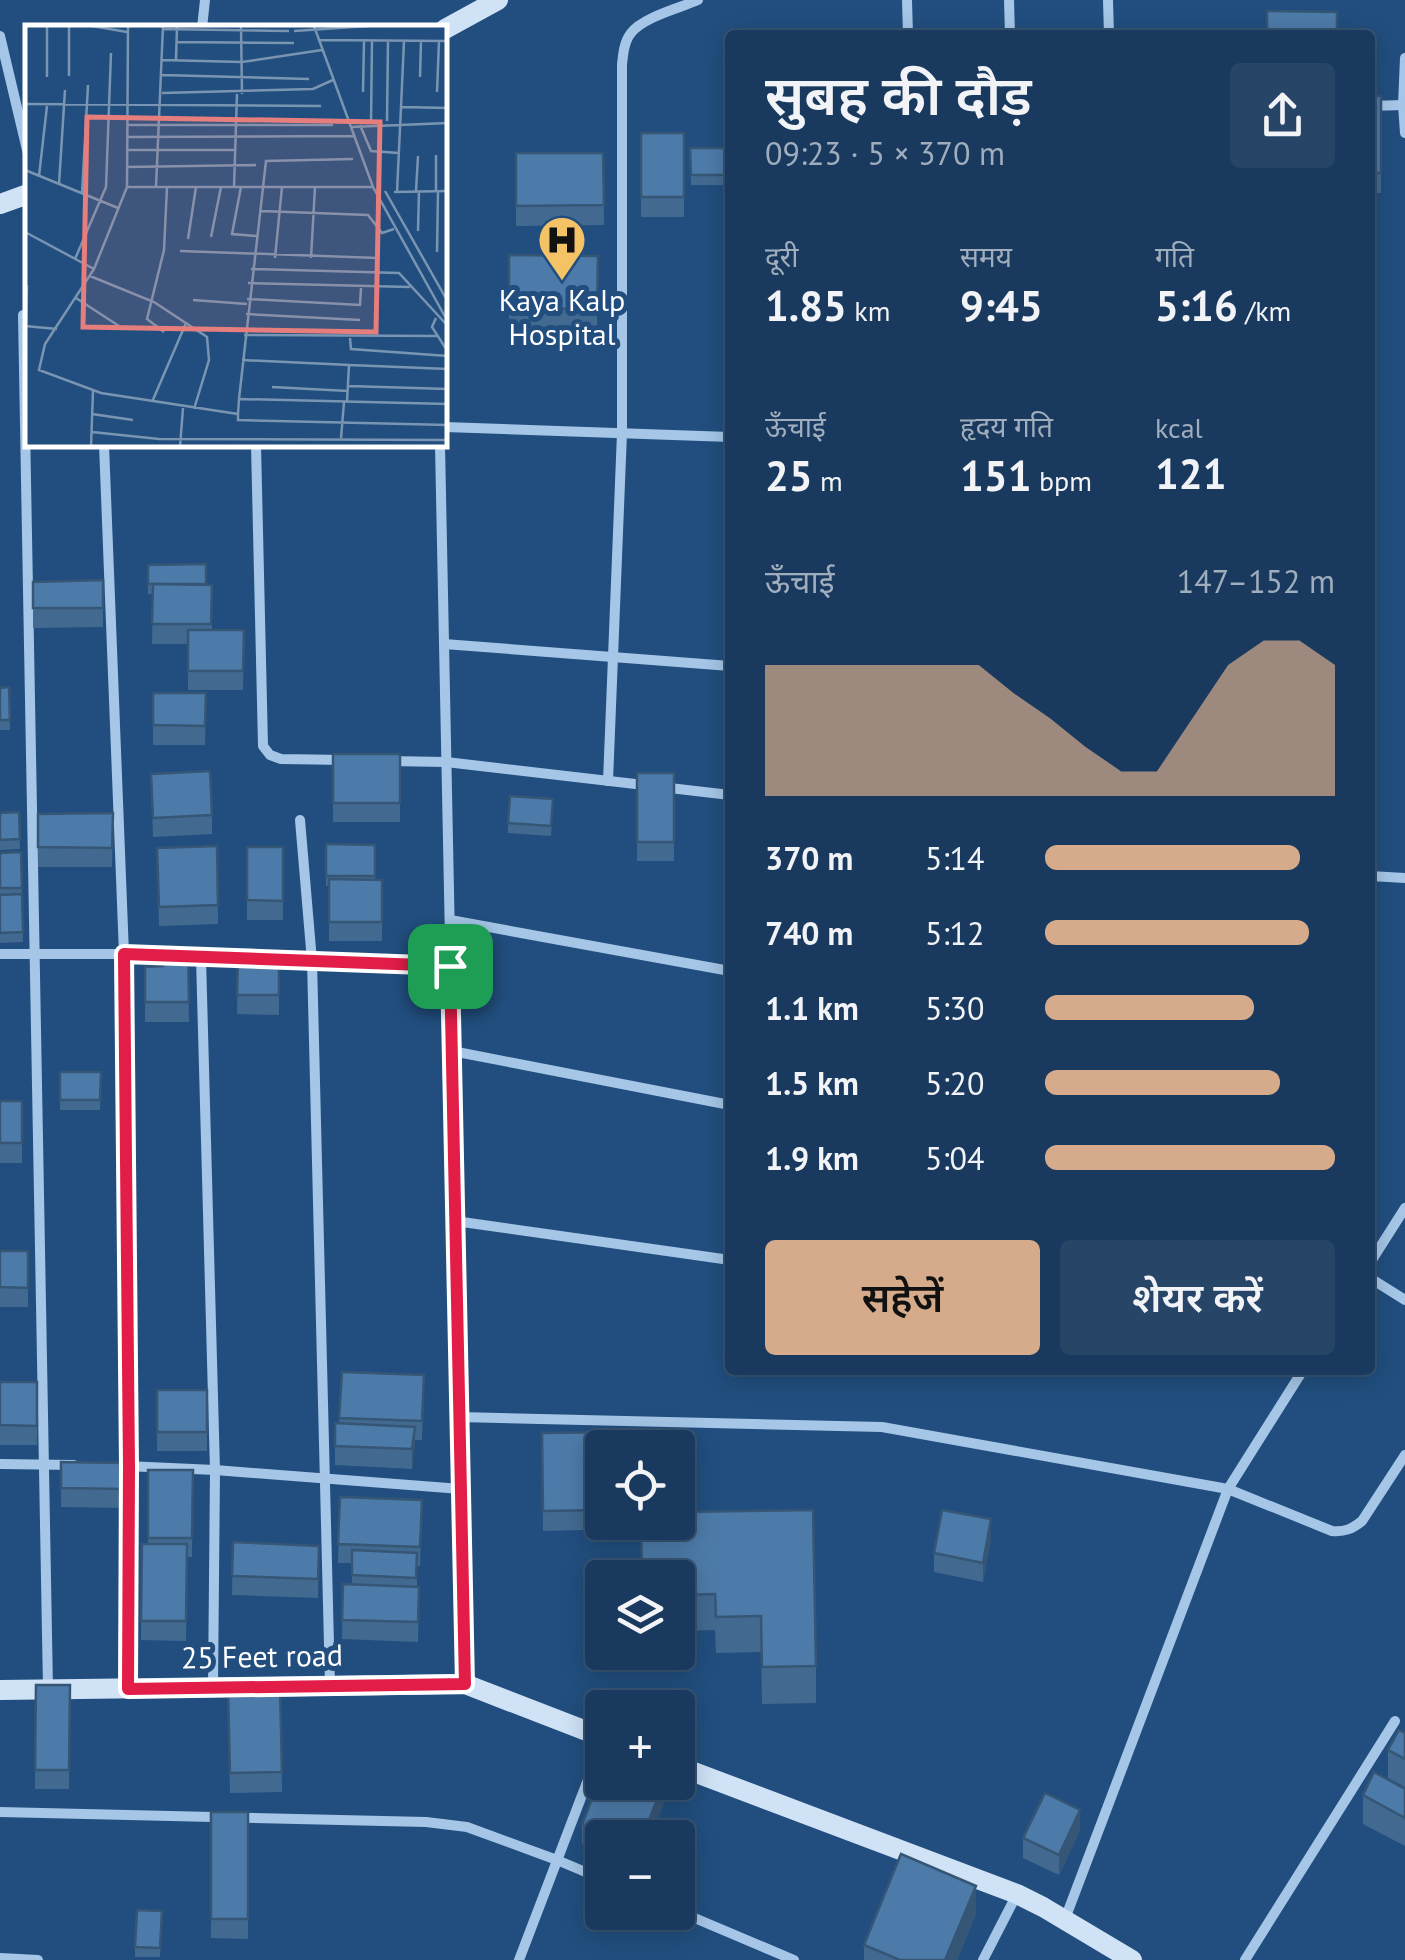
<!DOCTYPE html>
<html lang="hi">
<head>
<meta charset="utf-8">
<style>
  :root { --surface:#193a5e; --page:#264567; --text:#f1f3f6; --muted:#9fadbc; --line:#375473; --accent:#d6ab8b }
  body { margin:0; font-family:"PT Sans","Noto Sans Devanagari",sans-serif; background:var(--page); color:var(--text); height:100vh; display:flex; flex-direction:column; font-size:38px; white-space:nowrap }
  * { box-sizing:border-box; margin:0 }
  p { font-size:32px; color:var(--muted) }
  .icon { flex:none; width:55px; height:55px; fill:none; stroke:currentColor; stroke-width:2; stroke-linecap:round; stroke-linejoin:round }
  .map { position:relative; flex:1; overflow:hidden }
  .details { position:absolute; left:725px; top:30px; width:650px; height:1345px; display:flex; flex-direction:column; background:var(--surface); border-radius:10px; box-shadow:0 5px 25px #0003,0 0 0 2px var(--line) }
  .details>* { flex:none }
  .buttons { position:absolute; left:585px; top:1430px; display:grid; gap:20px }
  .buttons a { display:grid; place-items:center; width:110px; height:110px; border-radius:10px; background:var(--surface); box-shadow:0 5px 25px #0003,0 0 0 2px var(--line); font-size:50px }
  .pin { position:absolute; display:grid; place-items:center; width:85px; height:85px; color:#fff; margin:-42px; border-radius:20px; box-shadow:0 5px 15px #0006 }
  .round { display:grid; place-items:center; flex:none; width:105px; height:105px; border-radius:10px; background:var(--page) }
  .head { display:flex; align-items:center; justify-content:space-between; height:170px; padding:0 40px }
  h1 { font-size:55px; font-weight:600; line-height:75px }
  .figures { display:grid; grid-template-columns:repeat(3,1fr); gap:15px; height:170px; padding:10px 40px }
  .figures div { display:grid; align-content:center }
  .figures b { font-size:42px; font-weight:600 }
  .figures small { font-size:28px; font-weight:400 }
  .figures p { font-size:28px }
  .chart { height:280px; padding:20px 40px }
  .chart p { display:flex; justify-content:space-between }
  .chart svg { width:100%; height:180px; margin-top:10px; fill:var(--accent); opacity:.7 }
  .cta { display:flex; gap:20px; margin-top:auto; padding:20px 40px }
  .cta a { flex:1; height:115px; border-radius:10px; background:var(--accent); color:#111; font-size:40px; font-weight:600; line-height:115px; text-align:center }
  .cta a+a { background:var(--page); color:var(--text) }
  ul { padding:0 40px; list-style:none; font-size:32px }
  li { display:grid; grid-template-columns:160px 120px 1fr; align-items:center; height:75px }
  li i { height:25px; border-radius:12px; background:var(--accent) }
  .map>svg:first-child { display:block }
</style>
</head>
<body>
<div class="map">
<svg width="1405" height="1960" viewBox="0 0 1405 1960">
  <rect width="100%" height="100%" fill="#214e7e"/>
  <g fill="none" stroke-linecap="round" stroke-linejoin="round">
    <!-- street -->
    <g stroke="#a5c6e7" stroke-width="10">
      <path d="M 907,0 L 908,35"/>
      <path d="M 1009,0 L 1010,35"/>
      <path d="M 1108,0 L 1109,35"/>
      <path d="M 202,28 L 205,0"/>
      <path d="M 0,36 L 28,154"/>
      <path d="M 1405,58 L 1403,105 L 1405,133"/>
      <path d="M 1370,106 L 1403,105"/>
      <path d="M 23,315 L 48,1689"/>
      <path d="M 445,427 L 730,437"/>
      <path d="M 104,445 L 124,954 L 129,1466 L 127,1688"/>
      <path d="M 256,445 L 263,746 L 270,755 L 281,759 L 346,760"/>
      <path d="M 440,445 L 465,1683"/>
      <path d="M 444,644 L 730,666"/>
      <path d="M 388,761 L 446,762 L 730,795"/>
      <path d="M 608,781 L 622,433 L 622,65 C 623,54 624,42 631,33 C 643,17 680,8 698,0"/>
      <path d="M 300,820 L 312,961 L 330,1685"/>
      <path d="M 1370,876 L 1405,878"/>
      <path d="M 450,920 L 730,971"/>
      <path d="M 0,954 L 124,954 L 249,959"/>
      <path d="M 201,958 L 215,1470 L 213,1687"/>
      <path d="M 266,960 L 450,966"/>
      <path d="M 452,1051 L 730,1105"/>
      <path d="M 455,1221 L 730,1260"/>
      <path d="M 1370,1263 L 1405,1208"/>
      <path d="M 1370,1278 L 1405,1300"/>
      <path d="M 459,1417 L 882,1427 L 1228,1489 L 1332,1531 C 1345,1532 1352,1529 1362,1521 L 1405,1455"/>
      <path d="M 0,1464 L 74,1465"/>
      <path d="M 126,1466 L 215,1470 L 461,1489"/>
      <path d="M 0,1812 L 426,1822 L 467,1827 L 557,1860 L 602,1879"/>
      <path d="M 678,1911 L 794,1960"/>
      <path d="M 1065,1919 L 1228,1489 L 1303,1370"/>
      <path d="M 0,1958 L 38,1960"/>
      <path d="M 519,1960 L 602,1743"/>
      <path d="M 983,1960 L 1017,1894"/>
      <path d="M 1245,1960 L 1395,1721"/>
    </g>
    <!-- secondary -->
    <g stroke="#cfe2f6" stroke-width="20">
      <path d="M 445,29 L 498,0"/>
      <path d="M 0,204 L 28,194"/>
      <path d="M 0,1690 L 465,1684 L 602,1737"/>
      <path d="M 678,1766 L 1017,1894 L 1043,1907 L 1132,1960"/>
    </g>
  </g>
  <!-- wall -->
  <g fill="#426a91">
    <rect x="1370" y="96" width="11" height="97"/>
    <rect x="641" y="133" width="43" height="84"/>
    <path d="M 690,148 L 730,148 L 730,185 L 691,185 Z"/>
    <path d="M 516,153 L 603,153 L 604,225 L 516,226 Z"/>
    <path d="M 509,255 L 598,256 L 597,328 L 509,327 Z"/>
    <path d="M 148,565 L 206,585 L 212,585 L 212,630 L 244,630 L 243,690 L 188,690 L 188,644 L 152,644 L 153,594 L 148,594 Z"/>
    <path d="M 103,580 L 103,627 L 33,628 L 33,582 Z"/>
    <path d="M 9,687 L 10,730 L 0,730 L 0,688 Z"/>
    <path d="M 153,693 L 206,693 L 205,745 L 153,745 Z"/>
    <rect x="333" y="754" width="67" height="68"/>
    <rect x="637" y="773" width="37" height="88"/>
    <path d="M 151,774 L 212,815 L 212,834 L 153,837 Z"/>
    <path d="M 553,809 L 551,836 L 508,833 L 508,823 Z"/>
    <path d="M 19,812 L 20,849 L 0,850 L 0,813 Z"/>
    <path d="M 113,813 L 112,867 L 38,867 L 38,814 Z"/>
    <path d="M 326,844 L 375,845 L 375,880 L 382,880 L 382,941 L 329,941 L 329,886 L 326,886 Z"/>
    <path d="M 217,846 L 218,924 L 159,926 L 157,848 Z"/>
    <rect x="247" y="847" width="36" height="73"/>
    <path d="M 21,852 L 23,942 L 0,943 L 0,853 Z"/>
    <path d="M 188,948 L 189,1022 L 145,1022 L 145,967 L 163,966 Z"/>
    <path d="M 238,956 L 279,956 L 279,1015 L 237,1014 Z"/>
    <path d="M 60,1072 L 101,1072 L 100,1110 L 60,1110 Z"/>
    <rect x="0" y="1101" width="22" height="62"/>
    <rect x="0" y="1251" width="28" height="56"/>
    <path d="M 342,1372 L 424,1375 L 422,1440 L 415,1440 L 412,1469 L 335,1465 L 335,1423 L 339,1423 Z"/>
    <rect x="0" y="1382" width="37" height="63"/>
    <rect x="157" y="1390" width="50" height="61"/>
    <path d="M 542,1433 L 602,1448 L 602,1522 L 621,1522 L 621,1529 L 543,1531 Z"/>
    <path d="M 61,1462 L 125,1463 L 125,1508 L 61,1507 Z"/>
    <path d="M 148,1470 L 193,1470 L 192,1557 L 187,1557 L 186,1641 L 141,1640 L 142,1544 L 148,1544 Z"/>
    <path d="M 340,1497 L 422,1500 L 420,1566 L 417,1566 L 417,1587 L 419,1587 L 418,1642 L 342,1639 L 343,1584 L 352,1585 L 352,1563 L 338,1563 Z"/>
    <path d="M 678,1522 L 816,1666 L 816,1703 L 762,1704 L 761,1652 L 716,1653 L 715,1630 L 678,1631 Z"/>
    <path d="M 991,1539 L 983,1582 L 934,1572 L 934,1553 Z"/>
    <path d="M 233,1542 L 319,1546 L 318,1598 L 232,1595 Z"/>
    <path d="M 36,1685 L 70,1685 L 69,1789 L 35,1789 Z"/>
    <path d="M 280,1688 L 282,1792 L 230,1793 L 228,1689 Z"/>
    <path d="M 1405,1733 L 1405,1787 L 1388,1778 L 1388,1750 Z"/>
    <path d="M 672,1782 L 650,1838 L 602,1838 L 602,1853 L 582,1844 L 582,1825 Z"/>
    <path d="M 1405,1789 L 1405,1846 L 1363,1824 L 1363,1795 Z"/>
    <path d="M 211,1812 L 248,1812 L 248,1939 L 211,1938 Z"/>
    <path d="M 1080,1830 L 1059,1875 L 1023,1858 L 1023,1838 Z"/>
    <path d="M 162,1911 L 160,1957 L 135,1957 L 135,1947 Z"/>
    <path d="M 976,1914 L 957,1960 L 864,1960 L 864,1945 Z"/>
  </g>
  <!-- shaded-wall -->
  <g fill="#365676">
    <path d="M 415,1427 L 415,1447 L 412,1469 L 412,1449 Z"/>
    <path d="M 991,1519 L 991,1539 L 983,1582 L 983,1563 Z"/>
    <path d="M 664,1782 L 672,1782 L 650,1838 L 642,1838 Z"/>
    <path d="M 1080,1810 L 1080,1830 L 1059,1875 L 1059,1855 Z"/>
    <path d="M 976,1886 L 976,1914 L 957,1960 L 945,1960 Z"/>
  </g>
  <!-- building -->
  <g fill="#4d7ba9" stroke="#365676" stroke-width="2.5">
    <path d="M 1267,11 L 1337,12 L 1337,35 L 1267,35 Z"/>
    <rect x="1370" y="96" width="11" height="77"/>
    <rect x="641" y="133" width="43" height="64"/>
    <path d="M 690,148 L 730,148 L 730,175 L 691,175 Z"/>
    <path d="M 516,153 L 603,153 L 604,205 L 516,206 Z"/>
    <path d="M 509,255 L 598,256 L 597,309 L 509,308 Z"/>
    <path d="M 206,564 L 206,584 L 148,584 L 148,565 Z"/>
    <path d="M 103,580 L 103,608 L 33,608 L 33,582 Z"/>
    <path d="M 153,584 L 212,585 L 211,624 L 152,624 Z"/>
    <path d="M 188,630 L 244,630 L 243,671 L 188,671 Z"/>
    <path d="M 9,687 L 10,720 L 0,720 L 0,688 Z"/>
    <path d="M 153,693 L 206,693 L 205,726 L 153,725 Z"/>
    <rect x="333" y="754" width="67" height="49"/>
    <path d="M 210,771 L 212,815 L 153,818 L 151,774 Z"/>
    <rect x="637" y="773" width="37" height="69"/>
    <path d="M 510,796 L 553,799 L 551,826 L 508,823 Z"/>
    <path d="M 19,812 L 20,839 L 0,840 L 0,813 Z"/>
    <path d="M 113,813 L 112,848 L 38,847 L 38,814 Z"/>
    <path d="M 326,844 L 375,845 L 375,876 L 326,876 Z"/>
    <path d="M 217,846 L 218,905 L 159,907 L 157,848 Z"/>
    <path d="M 247,847 L 283,847 L 283,901 L 247,900 Z"/>
    <path d="M 21,852 L 22,888 L 0,888 L 0,853 Z"/>
    <path d="M 329,879 L 382,880 L 382,922 L 329,922 Z"/>
    <path d="M 22,894 L 23,932 L 0,933 L 0,895 Z"/>
    <path d="M 163,948 L 188,948 L 189,1002 L 145,1002 L 145,967 L 163,966 Z"/>
    <path d="M 238,956 L 279,956 L 279,995 L 237,995 Z"/>
    <path d="M 60,1072 L 101,1072 L 100,1100 L 60,1100 Z"/>
    <rect x="0" y="1101" width="22" height="42"/>
    <path d="M 0,1251 L 28,1251 L 28,1288 L 0,1287 Z"/>
    <path d="M 342,1372 L 424,1375 L 422,1421 L 339,1418 Z"/>
    <path d="M 0,1382 L 37,1382 L 37,1426 L 0,1425 Z"/>
    <rect x="157" y="1390" width="50" height="42"/>
    <path d="M 335,1423 L 415,1427 L 412,1449 L 335,1446 Z"/>
    <path d="M 619,1432 L 620,1448 L 602,1448 L 602,1510 L 543,1511 L 542,1433 Z"/>
    <path d="M 61,1462 L 125,1463 L 125,1489 L 61,1488 Z"/>
    <path d="M 148,1470 L 193,1470 L 192,1538 L 148,1538 Z"/>
    <path d="M 340,1497 L 422,1500 L 420,1547 L 338,1544 Z"/>
    <path d="M 813,1510 L 816,1666 L 762,1667 L 761,1616 L 716,1617 L 715,1594 L 678,1595 L 678,1578 L 642,1578 L 641,1522 L 678,1522 L 678,1512 Z"/>
    <path d="M 942,1510 L 991,1519 L 983,1563 L 934,1553 Z"/>
    <path d="M 233,1542 L 319,1546 L 318,1579 L 232,1576 Z"/>
    <path d="M 142,1544 L 187,1544 L 186,1621 L 141,1621 Z"/>
    <path d="M 352,1550 L 417,1553 L 416,1578 L 352,1575 Z"/>
    <path d="M 343,1584 L 419,1587 L 418,1622 L 342,1620 Z"/>
    <path d="M 36,1685 L 70,1685 L 69,1770 L 35,1770 Z"/>
    <path d="M 280,1688 L 282,1772 L 230,1773 L 228,1689 Z"/>
    <path d="M 1399,1730 L 1405,1733 L 1405,1759 L 1388,1750 Z"/>
    <path d="M 602,1772 L 602,1782 L 664,1782 L 642,1838 L 613,1838 L 582,1825 Z"/>
    <path d="M 1374,1772 L 1405,1789 L 1405,1818 L 1363,1795 Z"/>
    <path d="M 1045,1793 L 1080,1810 L 1059,1855 L 1023,1838 Z"/>
    <rect x="211" y="1812" width="37" height="107"/>
    <path d="M 901,1854 L 976,1886 L 945,1960 L 900,1960 L 864,1945 Z"/>
    <path d="M 137,1910 L 162,1911 L 160,1948 L 135,1947 Z"/>
  </g>
  <g fill="none" stroke-linecap="round" stroke-linejoin="round">
    <!-- route casing -->
    <g stroke="#fff" stroke-width="20">
      <path id="route" d="M 124,954 L 450,966 L 465,1684 L 128,1689 L 129,1466 Z"/>
    </g>
    <!-- route -->
    <use href="#route" stroke="#e11d48" stroke-width="12"/>
  </g>
  <!-- icons -->
  <defs>
    <g id="hospital-pin" transform="scale(2.5)"><path d="M0 17L-7.5 6A9.5 9.5 0 1 1 7.5 6Z" fill="#f4c366" stroke="#214e7e"/><path d="M-5-5h3v3.5h4V-5h3V5h-3V1.5h-4V5h-3Z" fill="#111"/></g>
  </defs>
  <g fill-rule="evenodd">
    <use href="#hospital-pin" x="562" y="240"/>
  </g>
  <g text-anchor="middle" stroke-width="10" stroke-linejoin="round" paint-order="stroke">
    <!-- poi labels -->
    <g font-size="30" fill="#fff" stroke="#214e7e">
      <text x="562" y="311">Kaya Kalp<tspan x="562" dy="34">Hospital</tspan></text>
    </g>
    <!-- street labels -->
    <g font-size="30" fill="#fff" stroke="#214e7e">
      <text transform="translate(262 1657) rotate(-1)" y="10">25 Feet road</text>
    </g>
  </g>
  <!-- overview -->
  <g transform="translate(25 25)">
    <rect width="422" height="422" fill="#214e7e"/>
    <path fill="none" stroke="#7a95b2" stroke-width="2.5" d="M 67,1 L 102,7M 103,1 L 102,162 L 69,244 L 20,319 L 14,345 L 76,368 L 213,389 L 214,374 L 423,379M 216,1 L 217,69M 289,1 L 348,162 L 423,297M 138,4 L 264,6M 269,6 L 344,1M 294,15 L 423,16M 151,17 L 269,18M 137,35 L 217,37 L 297,25M 151,35 L 152,2M 137,50 L 284,54M 44,51 L 44,1M 22,52 L 22,1M 395,52 L 396,16M 338,67 L 339,16M 412,67 L 414,16M 137,68 L 288,64 L 308,55M 0,79 L 296,81M 376,82 L 379,16M 362,96 L 363,16M 346,98 L 347,16M 102,100 L 308,100M 335,100 L 346,126 L 374,128M 326,102 L 423,98M 102,112 L 329,111M 102,125 L 211,125M 102,142 L 231,140M 0,145 L 93,183M 14,151 L 22,81M 34,159 L 40,65M 102,162 L 348,162M 131,162 L 138,1M 209,162 L 212,69M 216,162 L 207,209 L 232,211M 360,166 L 423,277M 391,166 L 393,131M 411,166 L 411,130M 369,167 L 423,166M 372,167 L 376,82 L 423,83M 57,168 L 63,60M 236,186 L 343,190 L 357,208 L 369,204M 393,206 L 394,166M 0,207 L 69,244M 186,212 L 196,162M 163,214 L 171,162M 155,226 L 353,233M 412,227 L 413,166M 250,233 L 257,162M 286,233 L 290,162M 50,234 L 81,162 L 86,28M 226,244 L 374,248 L 421,299M 65,251 L 129,277 L 182,312 L 184,335 L 169,384M 223,258 L 385,262M 51,273 L 94,301M 222,274 L 335,280 L 336,263M 168,275 L 222,279M 221,289 L 335,295M 411,293 L 407,302 L 423,327M 0,301 L 32,304M 1,301 L 2,260M 139,307 L 122,294 L 139,225 L 142,162M 219,310 L 413,311M 325,313 L 326,324 L 423,331M 217,335 L 324,340 L 322,377M 324,340 L 423,344M 323,361 L 423,364M 247,362 L 323,366M 214,374 L 241,136 L 328,134M 127,377 L 161,298M 67,389 L 108,395M 213,389 L 213,395 L 423,400M 67,407 L 134,414 L 423,415M 316,413 L 319,377M 66,422 L 68,366M 155,422 L 158,383"/>
    <path fill="#e67e7e" fill-opacity="0.15" stroke="#e67e7e" stroke-width="5" d="M 62,92 L 355,97 L 351,307 L 58,302 Z"/>
    <rect width="422" height="422" fill="none" stroke="#fff" stroke-width="5"/>
  </g>
</svg>
<div class="buttons">
<a><svg class="icon" aria-label="locate" viewBox="0 0 24 24"><circle cx="12" cy="12" r="6"/><path d="M12 2v4M12 18v4M2 12h4M18 12h4"/></svg></a>
<a><svg class="icon" aria-label="layers" viewBox="0 0 24 24"><path d="M12 4l9 5-9 5-9-5zM3 14l9 5 9-5"/></svg></a>
<a>+</a>
<a>−</a>
</div>
<div class="pin" style="left:450px;top:966px;background:#1e9e55"><svg class="icon" aria-label="arrive" viewBox="0 0 24 24"><path d="M6 21V4h12l-3 4 3 4H6"/></svg></div>
<section class="details">
<div class="head"><div><h1>सुबह की दौड़</h1><p>09:23 · 5 × 370 m</p></div><a class="round"><svg class="icon" aria-label="share" viewBox="0 0 24 24"><path d="M12 15V3M7 8l5-5 5 5M5 13v7h14v-7"/></svg></a></div>
<div class="figures">
<div><p>दूरी</p><b>1.85<small> km</small></b></div>
<div><p>समय</p><b>9:45</b></div>
<div><p>गति</p><b>5:16<small> /km</small></b></div>
</div>
<div class="figures">
<div><p>ऊँचाई</p><b>25<small> m</small></b></div>
<div><p>हृदय गति</p><b>151<small> bpm</small></b></div>
<div><p>kcal</p><b>121</b></div>
</div>
<div class="chart"><p><span>ऊँचाई</span>147–152 m</p>
<svg viewBox="0 0 160 44" preserveAspectRatio="none"><path d="M0 44V12L10 12L20 12L30 12L40 12L50 12L60 12L70 19L80 25L90 32L100 38L110 38L120 25L130 12L140 6L150 6L160 12V44z"/></svg>
</div>
<ul>
<li><b>370 m</b>5:14<i style="width:88%"></i></li>
<li><b>740 m</b>5:12<i style="width:91%"></i></li>
<li><b>1.1 km</b>5:30<i style="width:72%"></i></li>
<li><b>1.5 km</b>5:20<i style="width:81%"></i></li>
<li><b>1.9 km</b>5:04<i style="width:100%"></i></li>
</ul>
<div class="cta"><a>सहेजें</a><a>शेयर करें</a></div>
</section>
</div>
</body>
</html>
